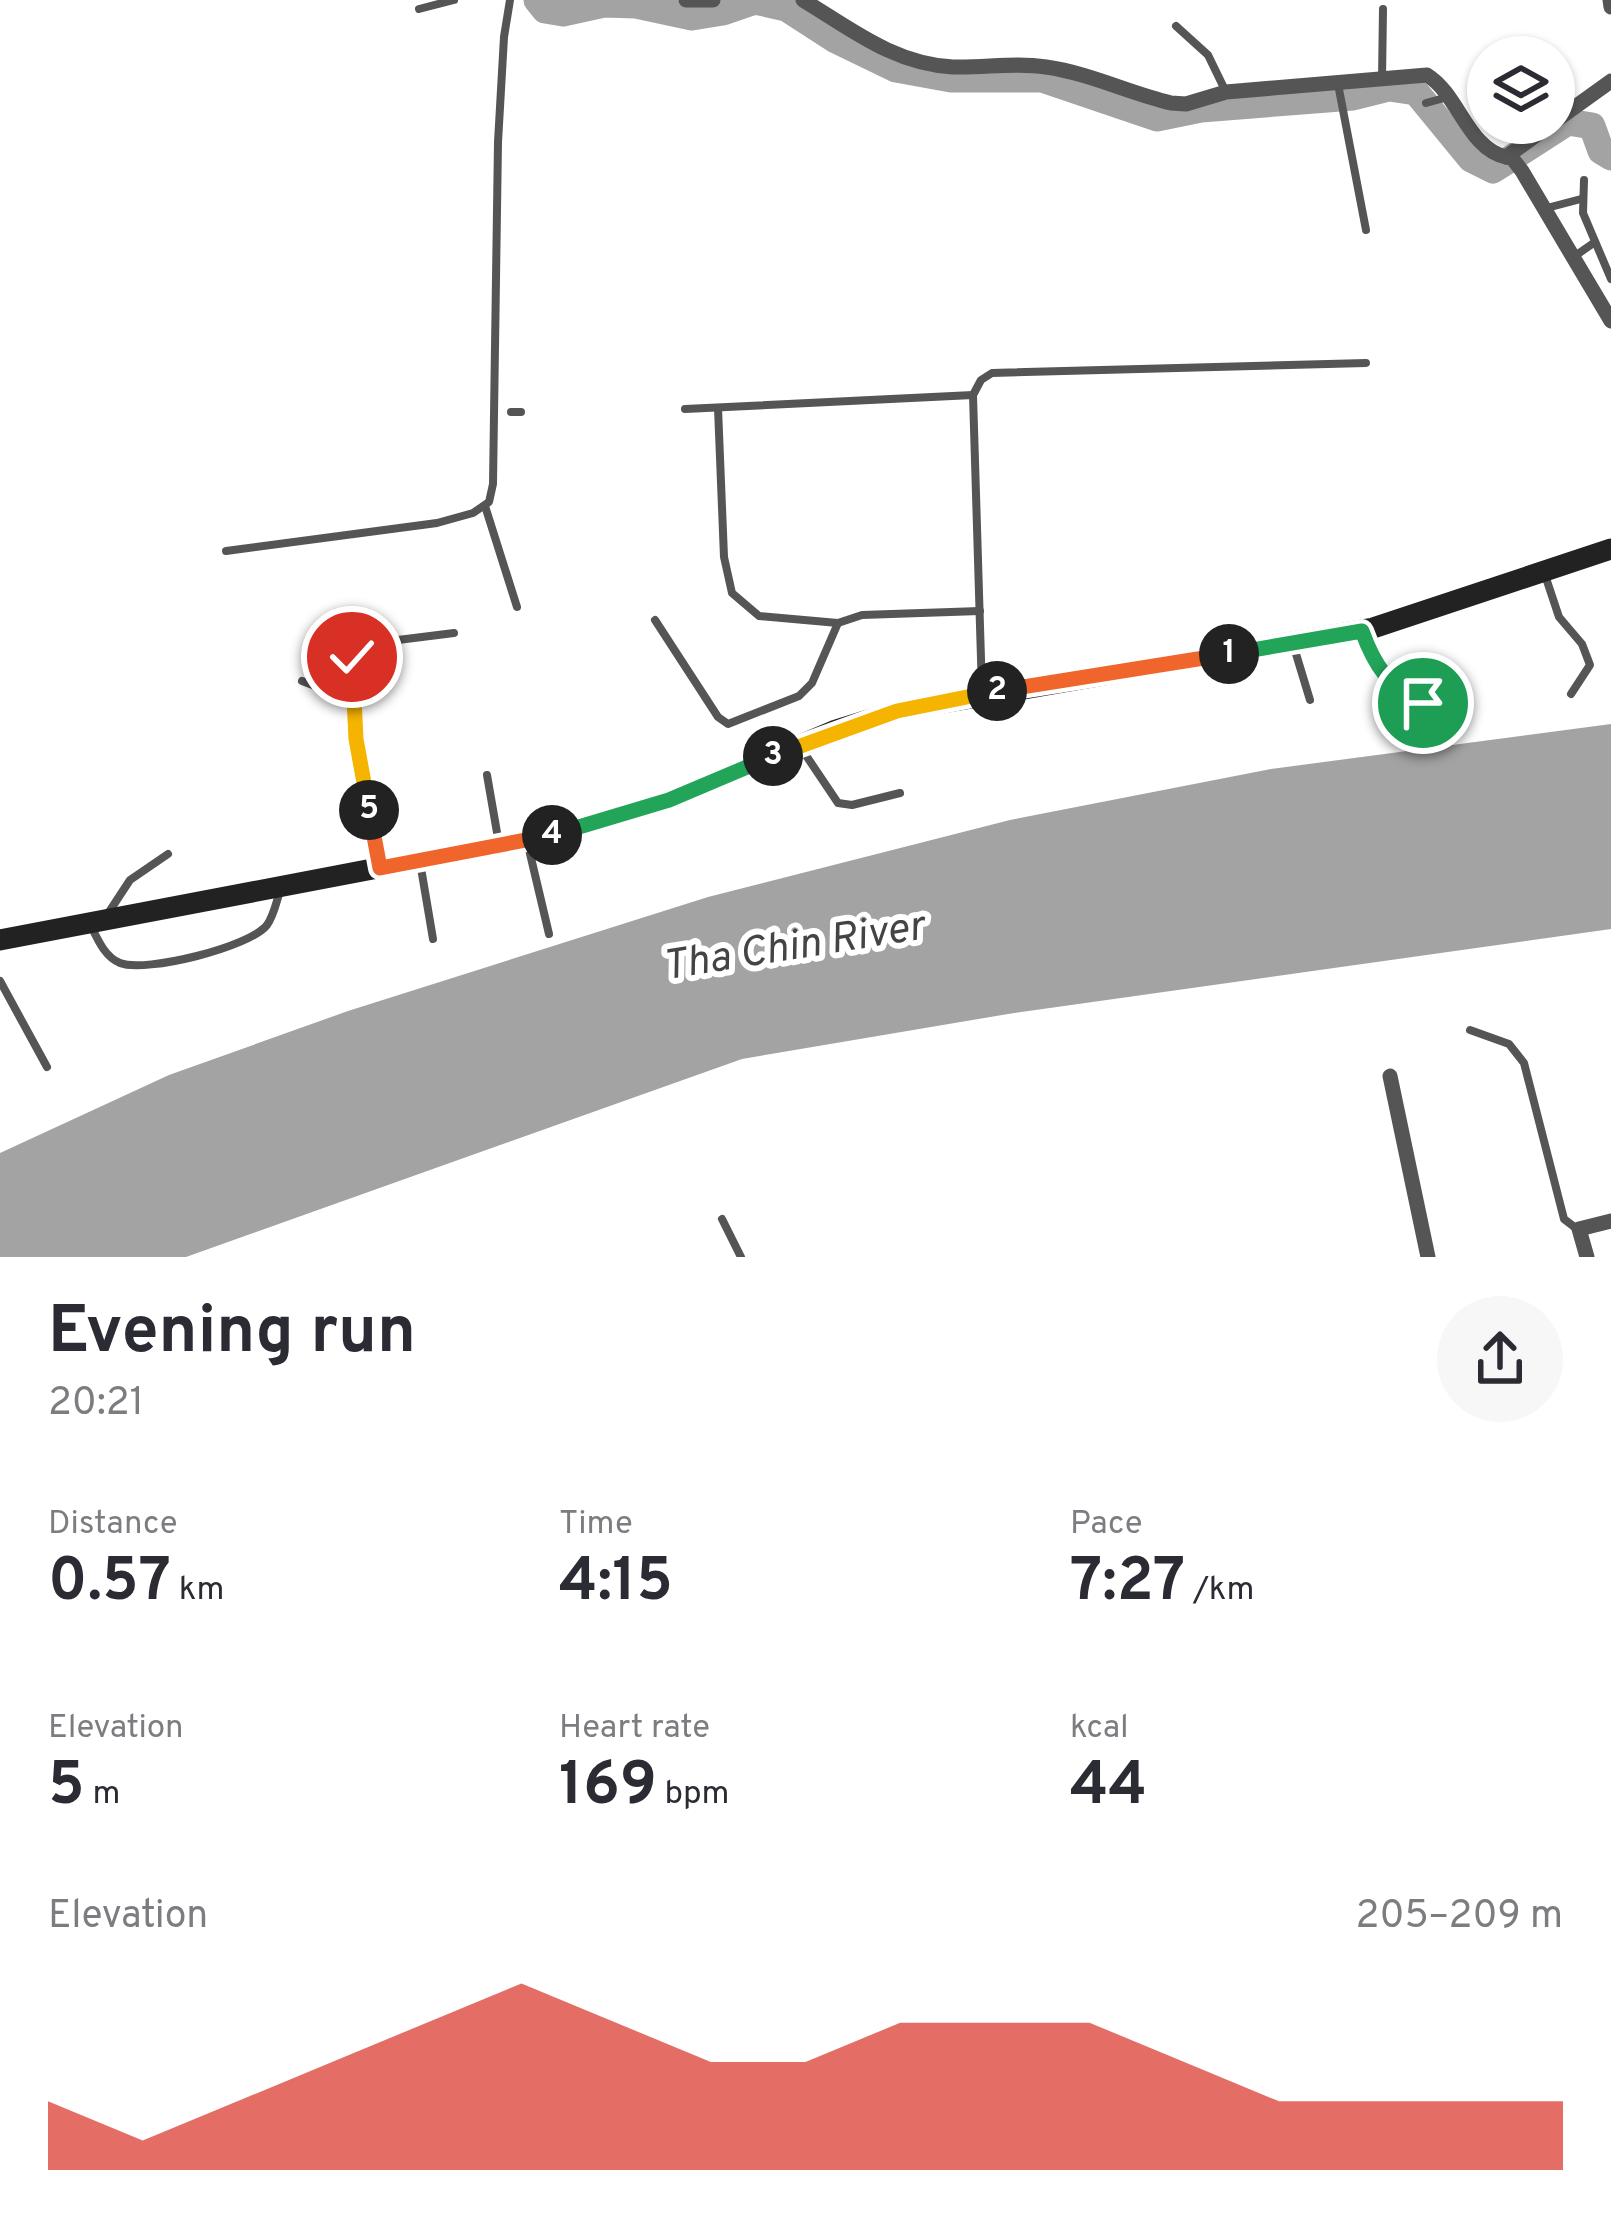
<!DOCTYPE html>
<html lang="en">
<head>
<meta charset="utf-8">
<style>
  :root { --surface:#fff; --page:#f7f7f7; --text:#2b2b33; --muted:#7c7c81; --accent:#d93025 }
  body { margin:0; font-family:Overpass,sans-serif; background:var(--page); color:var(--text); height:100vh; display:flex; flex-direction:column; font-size:45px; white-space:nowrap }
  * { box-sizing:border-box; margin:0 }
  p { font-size:39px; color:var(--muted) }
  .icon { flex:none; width:66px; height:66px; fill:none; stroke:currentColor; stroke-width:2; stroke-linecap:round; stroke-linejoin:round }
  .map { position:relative; height:1257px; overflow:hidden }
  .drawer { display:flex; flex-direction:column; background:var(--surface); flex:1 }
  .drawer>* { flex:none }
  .fabs { position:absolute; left:1467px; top:36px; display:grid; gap:24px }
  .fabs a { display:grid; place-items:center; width:108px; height:108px; border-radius:50%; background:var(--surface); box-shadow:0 3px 9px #0004; font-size:60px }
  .pin { position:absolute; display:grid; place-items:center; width:102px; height:102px; color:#fff; margin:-51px; border:6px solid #fff; border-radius:50%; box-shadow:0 3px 12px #0007 }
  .km { position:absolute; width:60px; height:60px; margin:-30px; border-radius:50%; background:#222; color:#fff; font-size:33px; line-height:60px; text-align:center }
  .round { display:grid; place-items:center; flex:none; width:126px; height:126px; border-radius:63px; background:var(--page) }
  .headline { display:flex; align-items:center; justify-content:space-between; height:204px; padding:0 48px }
  h1 { font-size:66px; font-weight:700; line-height:90px }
  .stats { display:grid; grid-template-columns:repeat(3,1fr); gap:18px; height:204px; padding:12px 48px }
  .stats div { display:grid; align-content:center }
  .stats b { font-size:60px; font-weight:700 }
  .stats small { font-size:33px; font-weight:400 }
  .stats p { font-size:33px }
  .chart { height:336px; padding:24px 48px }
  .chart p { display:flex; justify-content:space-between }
  .chart svg { width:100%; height:216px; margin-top:12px; fill:var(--accent); opacity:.7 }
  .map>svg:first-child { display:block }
</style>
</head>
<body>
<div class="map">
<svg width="1611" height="1257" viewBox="0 0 1611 1257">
  <rect width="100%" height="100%" fill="#fff"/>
  <!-- water -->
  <path fill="#a3a3a3" d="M 1611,724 L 1611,929 L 1008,1014 L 742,1059 L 186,1257 L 0,1257 L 0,1153 L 169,1075 L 348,1011 L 708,897 L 1010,820 L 1271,769 Z"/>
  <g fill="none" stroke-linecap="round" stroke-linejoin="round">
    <!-- river -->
    <path stroke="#a3a3a3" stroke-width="27" d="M 537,0 L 545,10 L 563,13 L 604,4 L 636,5 L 692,17 L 723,12 L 755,1 L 786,8 L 834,39 L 896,69 L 951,79 L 1042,79 L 1157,118 L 1201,109 L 1353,97 L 1389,88 L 1416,92 L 1471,159 L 1493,170 L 1568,122 L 1592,126 L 1601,151 L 1611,157"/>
    <!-- service -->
    <g stroke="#555" stroke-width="8">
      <path d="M 419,9 L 454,0"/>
      <path d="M 1176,26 L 1208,55 L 1225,90"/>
      <path d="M 1382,79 L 1383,9"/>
      <path d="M 1338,84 L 1366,230"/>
      <path d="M 1426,103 L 1448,97"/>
      <path d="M 1584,180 L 1583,213 L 1611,279"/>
      <path d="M 1543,209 L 1581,199"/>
      <path d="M 1572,258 L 1595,242"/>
      <path d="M 718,408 L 724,557 L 732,593 L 759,616 L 838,623"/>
      <path d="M 685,409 L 973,395"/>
      <path d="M 511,412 L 521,412"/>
      <path d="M 485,506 L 517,607"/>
      <path d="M 226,551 L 437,523 L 473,513 L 489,502 L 493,484 L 498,142 L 504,37 L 510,0"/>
      <path d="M 1544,572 L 1559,617 L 1582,644 L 1590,665 L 1571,694"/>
      <path d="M 655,620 L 718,717 L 728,724 L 799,696 L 812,683 L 838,623 L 862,615 L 980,611"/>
      <path d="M 1364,635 C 1376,670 1390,686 1423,703"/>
      <path d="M 1293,644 L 1310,700"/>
      <path d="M 302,681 L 355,701"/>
      <path d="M 982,692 L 973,395 L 981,380 L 992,373 L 1366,363"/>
      <path d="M 801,748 L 838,803 L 852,805 L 900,793"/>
      <path d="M 487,775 L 499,844"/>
      <path d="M 527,841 L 549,934"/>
      <path d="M 420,862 L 433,939"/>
      <path d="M 379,866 L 356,739 L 352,657 L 374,643 L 454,633"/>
      <path d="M 107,915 L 130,880 L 168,854"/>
      <path d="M 91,926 C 98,940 105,957 120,963 C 146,973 250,947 267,925 C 274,916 277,899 281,888"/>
      <path d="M 0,981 L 47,1067"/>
      <path d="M 1470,1030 L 1509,1044 L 1524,1063 L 1564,1219 L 1577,1229"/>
      <path d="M 722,1219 L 741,1257"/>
    </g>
    <!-- minor -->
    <g stroke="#555" stroke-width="15">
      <path d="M 686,0 L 713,0"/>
      <path d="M 803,0 C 851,29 894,64 953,67 C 985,68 1015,62 1046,67 C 1089,73 1129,93 1171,103 L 1186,104 L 1226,92 L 1427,75 C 1459,95 1468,149 1506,157"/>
      <path d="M 1610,0 L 1611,7"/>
      <path d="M 1554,122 L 1611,81"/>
      <path d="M 1553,123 L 1506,157 L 1512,158 L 1522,171 L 1611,321"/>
      <path d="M 1390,1076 L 1428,1257"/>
      <path d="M 1587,1257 L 1579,1229 L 1611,1221"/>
    </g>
    <!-- secondary -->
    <path stroke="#222" stroke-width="21" d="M 0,940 L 556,834 L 669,800 L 836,730 L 897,711 L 1373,628 L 1611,549"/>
  </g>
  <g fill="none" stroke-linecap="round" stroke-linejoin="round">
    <!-- split-1 casing -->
    <g stroke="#fff" stroke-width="24">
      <path id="split-1" d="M 1229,654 L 1362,631 C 1375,667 1388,685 1423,703"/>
    </g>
    <!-- split-2 casing -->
    <g stroke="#fff" stroke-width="24">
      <path id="split-2" d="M 997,691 L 1229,654"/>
    </g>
    <!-- split-3 casing -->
    <g stroke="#fff" stroke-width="24">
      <path id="split-3" d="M 773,756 L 897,711 L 997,691"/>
    </g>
    <!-- split-4 casing -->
    <g stroke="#fff" stroke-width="24">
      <path id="split-4" d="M 552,835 L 669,800 L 773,756"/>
    </g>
    <!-- split-5 casing -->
    <g stroke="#fff" stroke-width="24">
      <path id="split-5" d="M 369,810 L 380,868 L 552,835"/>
    </g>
    <!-- split-6 casing -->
    <g stroke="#fff" stroke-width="24">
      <path id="split-6" d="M 352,657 L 356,739 L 369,810"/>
    </g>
    <!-- split-1 -->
    <use href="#split-1" stroke="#22a559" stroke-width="15"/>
    <!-- split-2 -->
    <use href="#split-2" stroke="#f0652b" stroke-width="15"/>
    <!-- split-3 -->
    <use href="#split-3" stroke="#f5b400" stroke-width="15"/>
    <!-- split-4 -->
    <use href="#split-4" stroke="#22a559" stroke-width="15"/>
    <!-- split-5 -->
    <use href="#split-5" stroke="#f0652b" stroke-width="15"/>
    <!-- split-6 -->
    <use href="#split-6" stroke="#f5b400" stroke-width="15"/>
  </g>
  <g text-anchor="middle" stroke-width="12" stroke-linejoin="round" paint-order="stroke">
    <!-- water labels -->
    <g font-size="42" font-style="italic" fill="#444" stroke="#fff">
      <text transform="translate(793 944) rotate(-9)" y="15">Tha Chin River</text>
    </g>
  </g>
</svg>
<div class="fabs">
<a><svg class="icon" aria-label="layers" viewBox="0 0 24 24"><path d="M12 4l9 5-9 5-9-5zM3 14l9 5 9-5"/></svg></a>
</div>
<div class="pin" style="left:1423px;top:703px;background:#1e9e55"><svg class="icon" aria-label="arrive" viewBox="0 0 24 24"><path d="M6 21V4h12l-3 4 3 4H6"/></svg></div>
<div class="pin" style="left:352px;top:657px;background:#d93025"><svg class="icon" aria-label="check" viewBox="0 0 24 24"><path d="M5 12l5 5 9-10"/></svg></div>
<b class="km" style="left:1229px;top:654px">1</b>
<b class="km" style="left:997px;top:691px">2</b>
<b class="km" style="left:773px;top:756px">3</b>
<b class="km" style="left:552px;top:835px">4</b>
<b class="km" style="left:369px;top:810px">5</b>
</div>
<section class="drawer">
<div class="headline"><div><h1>Evening run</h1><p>20:21</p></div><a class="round"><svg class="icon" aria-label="share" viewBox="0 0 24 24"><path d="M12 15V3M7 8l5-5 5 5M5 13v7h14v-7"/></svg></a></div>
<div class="stats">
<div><p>Distance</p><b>0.57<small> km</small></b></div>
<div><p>Time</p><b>4:15</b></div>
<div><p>Pace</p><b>7:27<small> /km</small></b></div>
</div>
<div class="stats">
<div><p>Elevation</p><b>5<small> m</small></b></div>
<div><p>Heart rate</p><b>169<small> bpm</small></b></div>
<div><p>kcal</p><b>44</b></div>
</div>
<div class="chart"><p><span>Elevation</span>205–209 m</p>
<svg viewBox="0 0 160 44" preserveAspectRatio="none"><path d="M0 44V30L10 38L20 30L30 22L40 14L50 6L60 14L70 22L80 22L90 14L100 14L110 14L120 22L130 30L140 30L150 30L160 30V44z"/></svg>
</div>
</section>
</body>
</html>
